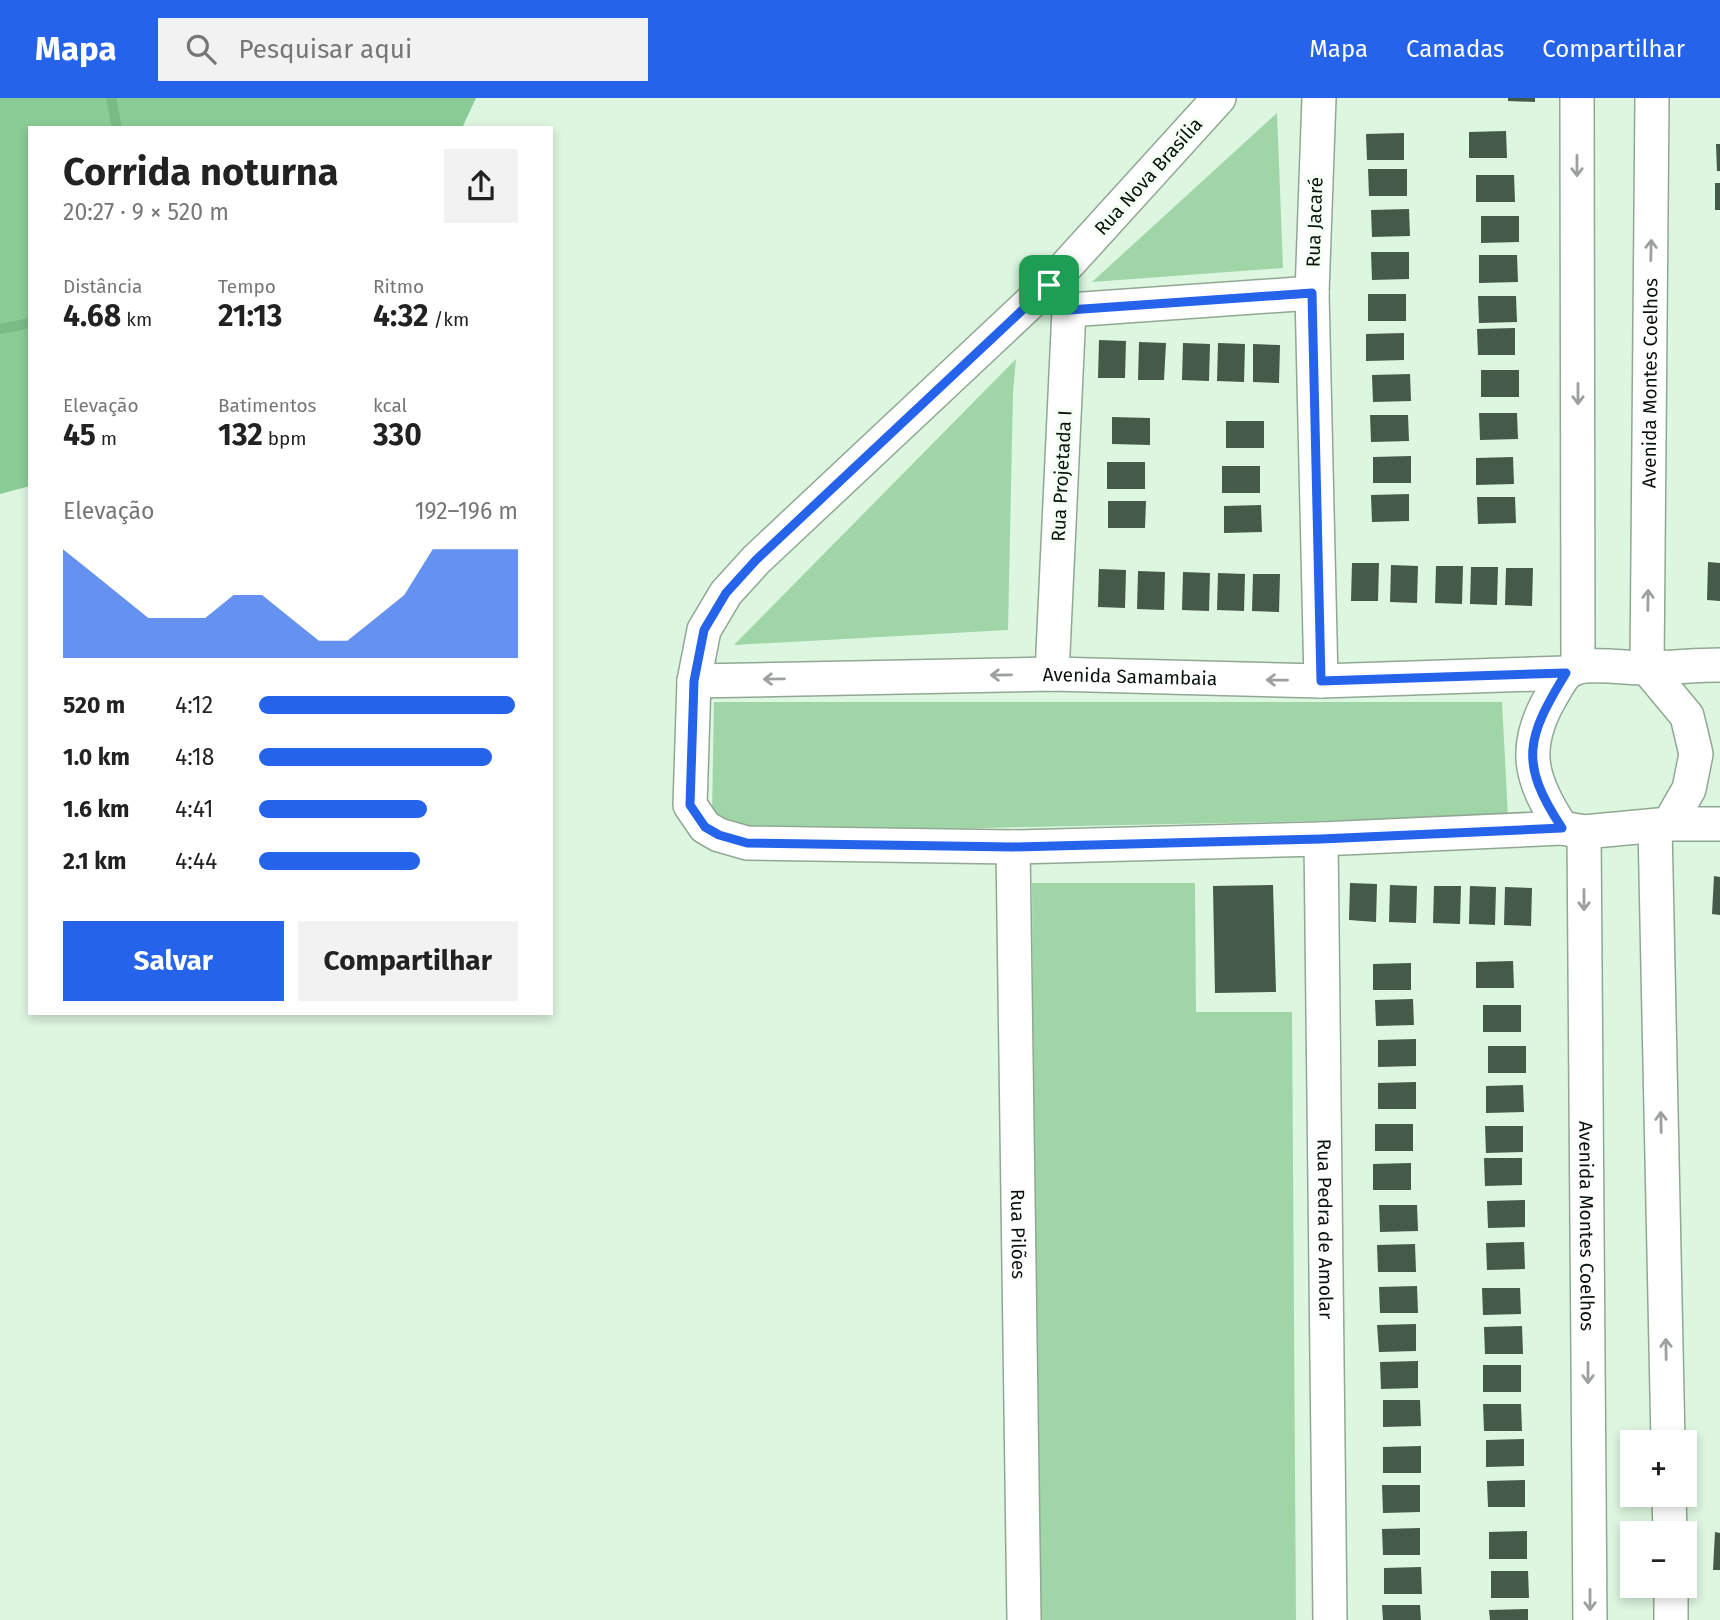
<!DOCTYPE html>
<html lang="pt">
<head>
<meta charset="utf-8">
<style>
  :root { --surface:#fff; --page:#f2f2f2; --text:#222; --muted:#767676; --accent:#2563eb }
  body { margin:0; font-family:"Fira Sans",sans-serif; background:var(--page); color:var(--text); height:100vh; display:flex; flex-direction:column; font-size:26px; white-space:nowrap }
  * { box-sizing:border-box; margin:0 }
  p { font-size:23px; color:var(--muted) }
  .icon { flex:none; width:38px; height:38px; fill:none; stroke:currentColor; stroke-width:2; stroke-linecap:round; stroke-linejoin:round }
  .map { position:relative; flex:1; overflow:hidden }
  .panel { position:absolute; left:28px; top:28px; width:525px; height:889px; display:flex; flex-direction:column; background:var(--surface); border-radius:0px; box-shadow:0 4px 10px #0003 }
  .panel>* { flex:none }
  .buttons { position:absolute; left:1620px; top:1332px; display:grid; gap:14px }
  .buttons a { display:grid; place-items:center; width:77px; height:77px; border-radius:0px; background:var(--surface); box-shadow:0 4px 10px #0003; font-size:35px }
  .pin { position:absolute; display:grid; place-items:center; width:60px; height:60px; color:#fff; margin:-30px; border-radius:14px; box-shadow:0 4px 10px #0006 }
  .round { display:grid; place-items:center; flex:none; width:74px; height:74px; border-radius:0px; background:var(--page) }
  .head { display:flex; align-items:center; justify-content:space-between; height:119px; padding:0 35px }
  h1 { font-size:38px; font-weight:700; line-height:52px }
  .stats { display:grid; grid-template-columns:repeat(3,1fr); gap:10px; height:119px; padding:7px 35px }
  .stats div { display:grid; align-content:center }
  .stats b { font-size:30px; font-weight:700 }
  .stats small { font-size:19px; font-weight:400 }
  .stats p { font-size:19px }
  .chart { height:196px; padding:14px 35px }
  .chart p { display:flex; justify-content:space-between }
  .chart svg { width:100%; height:126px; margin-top:7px; fill:var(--accent); opacity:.7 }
  .cta { display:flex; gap:14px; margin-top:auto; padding:14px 35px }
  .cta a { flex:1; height:80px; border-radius:0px; background:var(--accent); color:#fff; font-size:28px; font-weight:700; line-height:80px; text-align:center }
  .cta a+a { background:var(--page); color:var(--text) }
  ul { padding:0 35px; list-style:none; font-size:23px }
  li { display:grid; grid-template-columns:112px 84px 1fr; align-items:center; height:52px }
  li i { height:18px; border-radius:9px; background:var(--accent) }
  header { display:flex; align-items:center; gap:42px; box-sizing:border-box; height:98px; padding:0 35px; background:var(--accent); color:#fff }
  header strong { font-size:33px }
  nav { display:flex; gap:38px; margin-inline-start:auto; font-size:24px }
  .search { width:490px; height:63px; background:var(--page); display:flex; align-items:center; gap:18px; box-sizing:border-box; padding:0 24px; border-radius:0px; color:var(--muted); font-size:26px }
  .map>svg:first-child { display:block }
</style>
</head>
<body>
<header>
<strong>Mapa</strong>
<div class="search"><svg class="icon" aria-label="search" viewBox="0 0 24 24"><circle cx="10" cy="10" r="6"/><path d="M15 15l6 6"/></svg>Pesquisar aqui</div>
<nav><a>Mapa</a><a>Camadas</a><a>Compartilhar</a></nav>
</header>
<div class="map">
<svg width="1720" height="1522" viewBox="0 0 1720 1522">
  <rect width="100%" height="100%" fill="#ddf6e0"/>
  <!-- green -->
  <g fill="#a0d5a8">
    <path d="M 1277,15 L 1283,170 L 1092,184 Z"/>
    <path d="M 1016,261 L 1013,295 L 1008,532 L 734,547 Z"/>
    <path d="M 714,604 L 1502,604 L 1508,719 L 784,734 L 742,730 L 712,715 Z"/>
    <path d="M 1032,785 L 1195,785 L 1196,914 L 1292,914 L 1296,1522 L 1036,1522 Z"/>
  </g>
  <!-- forest -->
  <path fill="#8acc95" d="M 0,0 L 476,0 L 462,30 L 30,30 L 30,388 L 0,396 Z"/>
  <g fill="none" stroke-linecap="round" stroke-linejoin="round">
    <!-- stream -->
    <g stroke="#7abb85" stroke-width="10">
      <path d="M 111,0 L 117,30"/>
      <path d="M 0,231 L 30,225"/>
    </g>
  </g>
  <!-- building -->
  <g fill="#455a48">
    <path d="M 1508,0 L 1535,0 L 1535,4 L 1508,3 Z"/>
    <path d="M 1506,33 L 1507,60 L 1469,60 L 1469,34 Z"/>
    <path d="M 1404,35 L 1404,62 L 1367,62 L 1366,36 Z"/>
    <path d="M 1716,46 L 1720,46 L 1720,73 L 1717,73 Z"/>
    <path d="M 1368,71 L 1407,71 L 1407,98 L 1369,98 Z"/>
    <path d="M 1476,77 L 1514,77 L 1515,104 L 1476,104 Z"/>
    <rect x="1715" y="85" width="5" height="27"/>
    <path d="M 1409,111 L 1410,138 L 1372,139 L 1371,112 Z"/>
    <path d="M 1481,118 L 1519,118 L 1519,144 L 1481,145 Z"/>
    <path d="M 1371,154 L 1409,154 L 1409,181 L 1372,182 Z"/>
    <path d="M 1479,157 L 1517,157 L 1518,184 L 1479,185 Z"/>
    <rect x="1368" y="196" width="38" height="27"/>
    <path d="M 1478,198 L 1516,198 L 1517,224 L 1479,225 Z"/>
    <path d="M 1515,230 L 1515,257 L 1478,257 L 1477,231 Z"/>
    <path d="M 1404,235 L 1404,262 L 1366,263 L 1366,236 Z"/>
    <path d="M 1099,242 L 1126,243 L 1125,280 L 1098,280 Z"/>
    <path d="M 1139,244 L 1166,245 L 1164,282 L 1138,282 Z"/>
    <path d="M 1183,245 L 1210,246 L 1209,283 L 1182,282 Z"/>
    <path d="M 1218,245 L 1245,246 L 1244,284 L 1217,283 Z"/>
    <path d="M 1253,246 L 1280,247 L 1279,285 L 1253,284 Z"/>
    <rect x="1481" y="272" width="38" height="27"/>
    <path d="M 1410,276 L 1411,303 L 1373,304 L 1372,277 Z"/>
    <path d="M 1479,315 L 1517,315 L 1518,341 L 1480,342 Z"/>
    <path d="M 1370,317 L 1408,317 L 1409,343 L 1371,344 Z"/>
    <path d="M 1112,319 L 1150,320 L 1150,347 L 1112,346 Z"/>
    <rect x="1226" y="323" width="38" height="27"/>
    <path d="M 1411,358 L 1411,385 L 1373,385 L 1373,359 Z"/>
    <path d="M 1513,359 L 1514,386 L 1476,387 L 1476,360 Z"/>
    <rect x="1107" y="364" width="38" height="27"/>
    <rect x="1222" y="368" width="38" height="27"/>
    <path d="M 1409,396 L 1409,423 L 1372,424 L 1371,397 Z"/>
    <path d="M 1477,399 L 1515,399 L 1516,425 L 1478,426 Z"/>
    <path d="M 1108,403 L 1146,403 L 1145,430 L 1108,430 Z"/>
    <path d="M 1261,407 L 1262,434 L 1224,435 L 1224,408 Z"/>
    <path d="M 1708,464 L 1720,465 L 1720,503 L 1707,502 Z"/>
    <path d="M 1352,465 L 1379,465 L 1378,503 L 1351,503 Z"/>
    <path d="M 1391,467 L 1418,468 L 1417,505 L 1390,504 Z"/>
    <path d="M 1436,468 L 1463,468 L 1462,506 L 1435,505 Z"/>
    <path d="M 1471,469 L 1498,469 L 1497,507 L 1470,506 Z"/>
    <path d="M 1506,470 L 1533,470 L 1532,508 L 1505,507 Z"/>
    <path d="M 1099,471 L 1126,472 L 1125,510 L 1098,509 Z"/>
    <path d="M 1138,473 L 1165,474 L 1164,512 L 1137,511 Z"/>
    <path d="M 1183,474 L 1210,475 L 1209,513 L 1182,512 Z"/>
    <path d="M 1218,475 L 1245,476 L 1244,513 L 1217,512 Z"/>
    <path d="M 1253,476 L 1280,476 L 1279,514 L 1252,513 Z"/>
    <path d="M 1714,778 L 1720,779 L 1720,817 L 1712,816 Z"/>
    <path d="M 1350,785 L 1377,786 L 1376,824 L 1349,822 Z"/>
    <path d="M 1273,787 L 1276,894 L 1215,895 L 1213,788 Z"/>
    <path d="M 1390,787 L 1417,788 L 1416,825 L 1389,824 Z"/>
    <path d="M 1434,788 L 1461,788 L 1460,826 L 1433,825 Z"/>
    <path d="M 1470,788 L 1496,789 L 1495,827 L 1469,826 Z"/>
    <path d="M 1505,789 L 1532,790 L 1531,828 L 1504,827 Z"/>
    <path d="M 1513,863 L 1514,890 L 1476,890 L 1476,864 Z"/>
    <path d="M 1411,865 L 1411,892 L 1373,892 L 1373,866 Z"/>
    <path d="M 1413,901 L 1414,927 L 1376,928 L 1375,902 Z"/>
    <rect x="1483" y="907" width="38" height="27"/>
    <path d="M 1416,941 L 1416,968 L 1378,969 L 1378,942 Z"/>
    <rect x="1488" y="948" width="38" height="27"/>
    <path d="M 1416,984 L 1416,1011 L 1378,1011 L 1378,985 Z"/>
    <path d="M 1523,987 L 1524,1014 L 1486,1015 L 1486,988 Z"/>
    <rect x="1375" y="1026" width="38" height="27"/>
    <path d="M 1485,1028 L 1523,1028 L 1523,1054 L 1486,1055 Z"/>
    <path d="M 1484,1060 L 1522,1060 L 1522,1087 L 1485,1088 Z"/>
    <path d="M 1411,1065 L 1411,1092 L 1373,1092 L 1373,1066 Z"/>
    <path d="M 1525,1102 L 1525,1129 L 1488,1130 L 1487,1103 Z"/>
    <path d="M 1379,1107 L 1417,1107 L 1418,1133 L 1380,1134 Z"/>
    <path d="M 1524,1144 L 1525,1171 L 1487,1172 L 1486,1145 Z"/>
    <path d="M 1415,1146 L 1416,1174 L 1378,1174 L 1377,1147 Z"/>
    <path d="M 1417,1188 L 1418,1215 L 1380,1215 L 1379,1189 Z"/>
    <path d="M 1482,1190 L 1520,1190 L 1521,1216 L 1483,1217 Z"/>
    <path d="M 1416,1226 L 1416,1253 L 1379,1254 L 1377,1227 Z"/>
    <path d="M 1522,1228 L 1523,1256 L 1485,1256 L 1484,1229 Z"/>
    <path d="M 1418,1263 L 1418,1290 L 1381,1291 L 1380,1264 Z"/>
    <rect x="1483" y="1267" width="38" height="27"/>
    <path d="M 1383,1302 L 1420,1302 L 1421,1328 L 1383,1329 Z"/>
    <path d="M 1483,1306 L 1521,1306 L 1522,1333 L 1484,1333 Z"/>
    <path d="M 1524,1341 L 1524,1368 L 1486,1369 L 1486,1342 Z"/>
    <path d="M 1421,1348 L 1421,1375 L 1383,1375 L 1383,1349 Z"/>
    <path d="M 1525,1382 L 1525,1409 L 1488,1409 L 1487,1383 Z"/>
    <path d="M 1382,1387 L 1420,1387 L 1420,1414 L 1383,1415 Z"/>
    <path d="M 1420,1430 L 1420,1457 L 1383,1457 L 1382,1431 Z"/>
    <path d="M 1527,1433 L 1527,1461 L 1489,1461 L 1489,1434 Z"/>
    <path d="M 1715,1434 L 1720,1435 L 1720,1472 L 1713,1472 Z"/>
    <path d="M 1421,1469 L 1422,1496 L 1384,1496 L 1384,1470 Z"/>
    <path d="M 1491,1473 L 1528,1473 L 1529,1500 L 1491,1500 Z"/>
    <path d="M 1382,1507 L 1420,1507 L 1421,1522 L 1383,1522 Z"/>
    <path d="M 1528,1511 L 1528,1522 L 1490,1522 L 1489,1512 Z"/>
  </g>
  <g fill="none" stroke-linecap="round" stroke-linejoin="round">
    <!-- minor casing -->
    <g stroke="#90a893" stroke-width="36">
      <g id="minor">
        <path d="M 1219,0 L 1049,187 L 756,462 L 726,495 L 704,532 L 694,583 L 690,707 L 705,729 L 719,737 L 747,745 L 1013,749 L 1321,741 L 1562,730"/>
        <path d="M 1319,0 L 1312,195 L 1321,583"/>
        <path d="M 1577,0 L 1578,569"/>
        <path d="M 1049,187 L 1069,212 L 1052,576"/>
        <path d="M 1069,212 L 1312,195"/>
        <path d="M 1647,570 L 1687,618 L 1696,656 L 1689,691 L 1669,726 L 1584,734 L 1562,730 C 1530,682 1521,649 1552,597 C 1559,586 1563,574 1576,570 C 1590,565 1628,570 1645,570 C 1670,570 1695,567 1720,567"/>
        <path id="s1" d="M 1647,570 L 1652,0"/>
        <path id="s2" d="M 694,583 L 1052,576 L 1321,583 L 1566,575"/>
        <path d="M 1669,726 L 1720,726"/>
        <path d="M 1655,728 L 1668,1344"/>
        <path id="s3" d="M 1584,734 L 1590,1522"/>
        <path id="s4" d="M 1321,741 L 1330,1522"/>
        <path id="s5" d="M 1013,749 L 1024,1522"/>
        <path d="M 1669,1396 L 1670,1435"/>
        <path d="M 1671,1488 L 1671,1522"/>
      </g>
    </g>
    <!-- minor -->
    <use href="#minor" stroke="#fff" stroke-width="33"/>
  </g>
  <!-- one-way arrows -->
  <defs><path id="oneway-shaft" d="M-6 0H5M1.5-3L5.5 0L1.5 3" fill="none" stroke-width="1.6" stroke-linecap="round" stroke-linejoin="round" transform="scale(1.75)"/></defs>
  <g stroke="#9da19e">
    <use href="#oneway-shaft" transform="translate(1577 68) rotate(90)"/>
    <use href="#oneway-shaft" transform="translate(1651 152) rotate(-89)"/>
    <use href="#oneway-shaft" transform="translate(1578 296) rotate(90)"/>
    <use href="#oneway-shaft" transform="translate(1648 502) rotate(-89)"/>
    <use href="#oneway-shaft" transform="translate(1001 577) rotate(179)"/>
    <use href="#oneway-shaft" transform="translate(774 581) rotate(179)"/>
    <use href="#oneway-shaft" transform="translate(1277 582) rotate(-179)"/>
    <use href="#oneway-shaft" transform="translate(1584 802) rotate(90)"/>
    <use href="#oneway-shaft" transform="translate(1661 1024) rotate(-91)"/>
    <use href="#oneway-shaft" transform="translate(1666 1251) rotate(-91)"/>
    <use href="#oneway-shaft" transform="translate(1588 1275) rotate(90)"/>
    <use href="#oneway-shaft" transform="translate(1590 1502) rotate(90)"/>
  </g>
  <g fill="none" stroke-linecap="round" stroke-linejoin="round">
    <!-- route casing -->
    <g stroke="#fff" stroke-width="14">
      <path id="route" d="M 1049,187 L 1069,212 L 1312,195 L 1321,583 L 1566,575 C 1527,639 1518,664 1562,730 L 1321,741 L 1013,749 L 747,745 L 719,737 L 705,729 L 690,707 L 694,583 L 704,532 L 726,495 L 756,462 Z"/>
    </g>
    <!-- route -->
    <use href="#route" stroke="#2563eb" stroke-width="9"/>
  </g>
  <g text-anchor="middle" stroke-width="7" stroke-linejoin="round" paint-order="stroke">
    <!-- street labels -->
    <g font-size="19" fill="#0a130c" stroke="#f5fff6">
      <text transform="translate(1148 78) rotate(-48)" y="7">Rua Nova Brasília</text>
      <text transform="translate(1314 124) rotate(-88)" y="7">Rua Jacaré</text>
      <text dy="7" stroke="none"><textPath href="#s1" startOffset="285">Avenida Montes Coelhos</textPath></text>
      <text transform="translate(1061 378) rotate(-87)" y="7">Rua Projetada I</text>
      <text dy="7" stroke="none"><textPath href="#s2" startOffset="436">Avenida Samambaia</textPath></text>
      <text dy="7" stroke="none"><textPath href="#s3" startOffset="394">Avenida Montes Coelhos</textPath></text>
      <text dy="7" stroke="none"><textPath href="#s4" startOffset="390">Rua Pedra de Amolar</textPath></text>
      <text dy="7" stroke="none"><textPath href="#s5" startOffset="387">Rua Pilões</textPath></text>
    </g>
  </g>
</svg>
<div class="buttons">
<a>+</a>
<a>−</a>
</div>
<div class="pin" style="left:1049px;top:187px;background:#1e9e55"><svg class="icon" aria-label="arrive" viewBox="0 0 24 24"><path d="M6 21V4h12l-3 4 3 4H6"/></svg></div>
<section class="panel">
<div class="head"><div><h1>Corrida noturna</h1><p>20:27 · 9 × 520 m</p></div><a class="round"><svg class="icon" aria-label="share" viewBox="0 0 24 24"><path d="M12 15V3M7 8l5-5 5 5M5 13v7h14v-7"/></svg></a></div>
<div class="stats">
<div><p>Distância</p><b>4.68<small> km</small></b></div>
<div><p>Tempo</p><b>21:13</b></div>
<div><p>Ritmo</p><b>4:32<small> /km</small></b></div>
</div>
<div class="stats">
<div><p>Elevação</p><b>45<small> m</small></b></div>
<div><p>Batimentos</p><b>132<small> bpm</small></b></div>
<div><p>kcal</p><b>330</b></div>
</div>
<div class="chart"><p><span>Elevação</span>192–196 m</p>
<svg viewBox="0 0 160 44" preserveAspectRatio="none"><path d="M0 44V6L10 14L20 22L30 30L40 30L50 30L60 22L70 22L80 30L90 38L100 38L110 30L120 22L130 6L140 6L150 6L160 6V44z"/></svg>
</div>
<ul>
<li><b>520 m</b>4:12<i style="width:99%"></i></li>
<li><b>1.0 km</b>4:18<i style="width:90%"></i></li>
<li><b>1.6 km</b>4:41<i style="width:65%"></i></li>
<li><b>2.1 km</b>4:44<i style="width:62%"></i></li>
</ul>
<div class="cta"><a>Salvar</a><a>Compartilhar</a></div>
</section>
</div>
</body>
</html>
